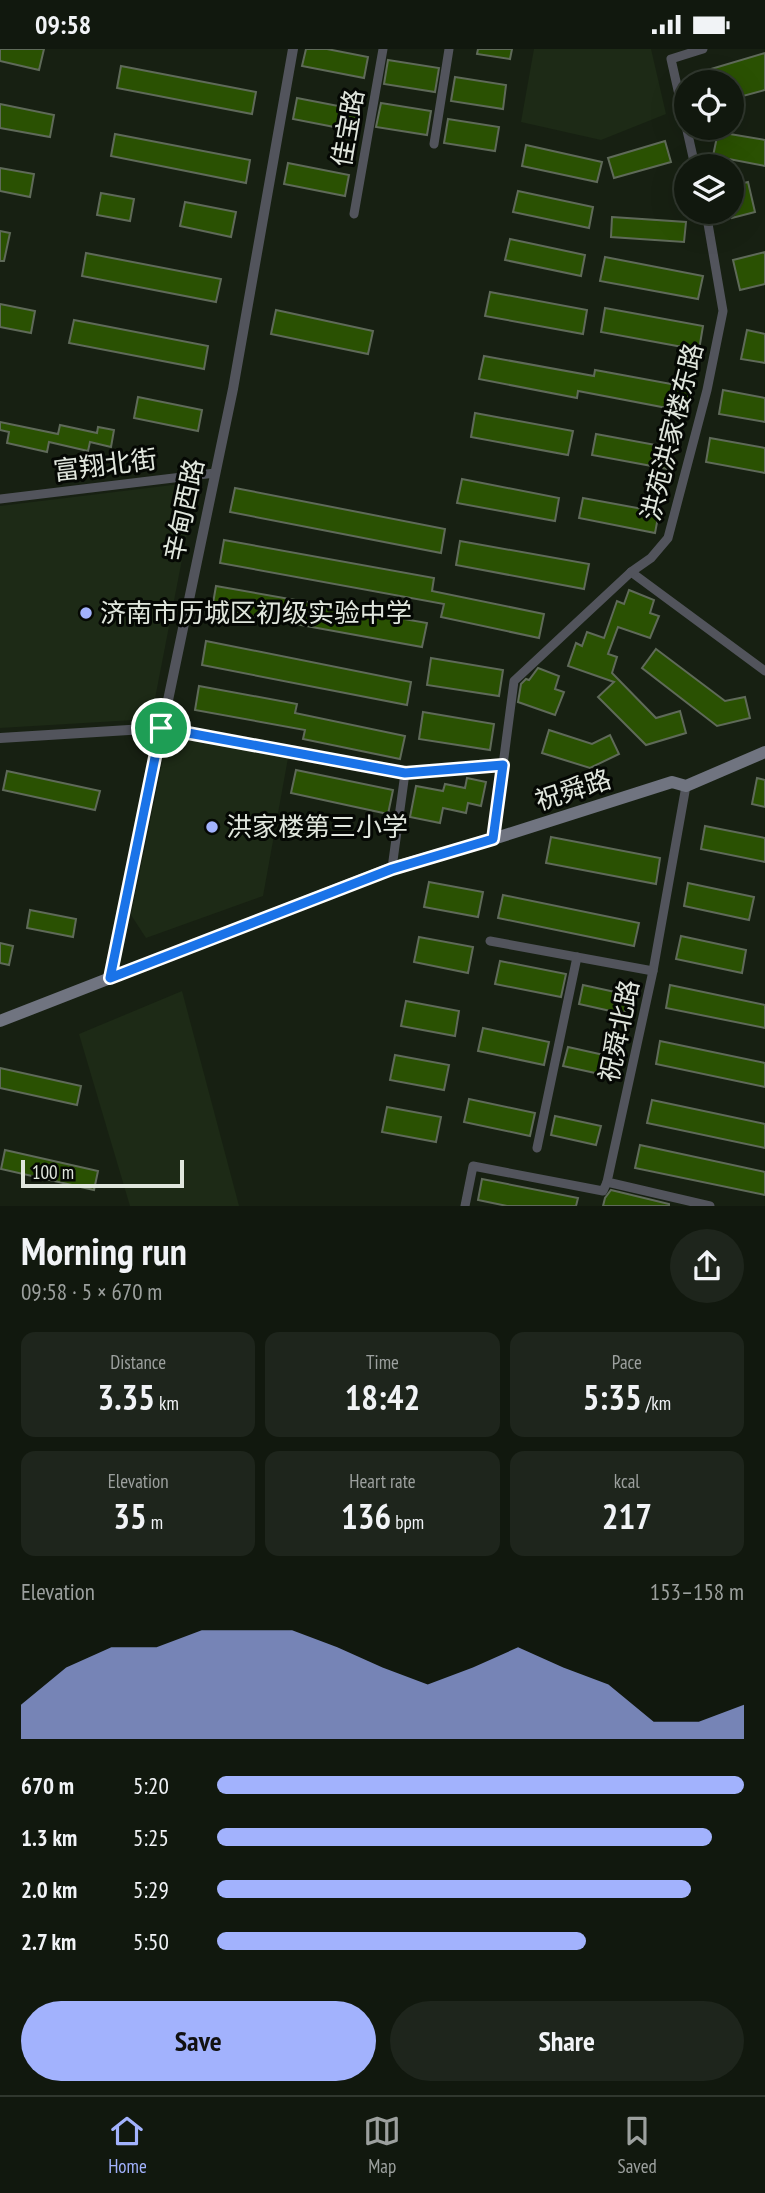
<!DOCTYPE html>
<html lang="en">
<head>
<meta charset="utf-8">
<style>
  :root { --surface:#11180e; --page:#1e251c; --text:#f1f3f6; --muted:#9ca09e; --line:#30372e; --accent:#a2b2fd }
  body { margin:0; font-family:"PT Sans Narrow","Noto Sans SC",sans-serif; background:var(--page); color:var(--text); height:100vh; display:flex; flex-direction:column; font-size:26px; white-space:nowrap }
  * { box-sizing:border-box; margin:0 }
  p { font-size:23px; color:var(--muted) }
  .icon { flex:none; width:38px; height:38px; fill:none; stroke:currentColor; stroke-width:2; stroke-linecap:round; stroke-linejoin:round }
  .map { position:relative; height:1157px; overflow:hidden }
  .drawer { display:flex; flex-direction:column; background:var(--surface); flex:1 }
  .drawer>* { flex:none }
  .fabs { position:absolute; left:674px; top:21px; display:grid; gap:14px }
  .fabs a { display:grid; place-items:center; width:70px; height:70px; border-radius:50%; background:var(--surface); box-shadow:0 7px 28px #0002,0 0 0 2px var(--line); font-size:35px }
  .scale { position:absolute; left:21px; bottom:18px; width:163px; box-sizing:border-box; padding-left:7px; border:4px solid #e0e6dd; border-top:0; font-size:19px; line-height:24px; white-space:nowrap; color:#e0e6dd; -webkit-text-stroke:5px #050804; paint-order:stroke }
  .pin { position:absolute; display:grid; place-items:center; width:60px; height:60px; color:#fff; margin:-30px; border:4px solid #fff; border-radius:50%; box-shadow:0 2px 7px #0007 }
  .round { display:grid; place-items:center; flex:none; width:74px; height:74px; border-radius:37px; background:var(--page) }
  .overview { display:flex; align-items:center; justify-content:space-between; height:119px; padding:0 21px }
  h1 { font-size:38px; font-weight:700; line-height:52px }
  .metrics { display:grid; grid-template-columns:repeat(3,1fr); gap:10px; height:119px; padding:7px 21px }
  .metrics div { display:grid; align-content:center; border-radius:14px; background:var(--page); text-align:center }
  .metrics b { font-size:35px; font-weight:700 }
  .metrics small { font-size:19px; font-weight:400 }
  .metrics p { font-size:19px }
  .chart { height:196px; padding:14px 21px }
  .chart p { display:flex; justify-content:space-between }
  .chart svg { width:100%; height:126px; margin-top:7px; fill:var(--accent); opacity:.7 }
  .button { display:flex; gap:14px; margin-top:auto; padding:14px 21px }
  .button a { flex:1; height:80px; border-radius:42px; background:var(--accent); color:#111; font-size:28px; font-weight:700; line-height:80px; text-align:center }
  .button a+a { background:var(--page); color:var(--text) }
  ul { padding:0 21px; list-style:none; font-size:23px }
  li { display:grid; grid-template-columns:112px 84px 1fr; align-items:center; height:52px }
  li i { height:18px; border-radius:9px; background:var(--accent) }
  .status { display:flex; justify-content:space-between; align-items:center; height:49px; padding:0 35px; background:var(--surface); direction:ltr }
  .status svg { height:19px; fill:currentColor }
  .dock { display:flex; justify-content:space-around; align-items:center; height:98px; border-top:2px solid var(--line); background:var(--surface); font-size:19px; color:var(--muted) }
  .dock a { display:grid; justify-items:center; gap:4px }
  .dock .selected { color:var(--accent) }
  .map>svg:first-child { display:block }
</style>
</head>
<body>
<div class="status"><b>09:58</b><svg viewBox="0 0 49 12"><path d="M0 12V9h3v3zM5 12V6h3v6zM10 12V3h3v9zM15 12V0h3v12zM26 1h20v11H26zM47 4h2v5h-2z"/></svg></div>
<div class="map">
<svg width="765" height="1157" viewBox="0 0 765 1157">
  <rect width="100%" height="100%" fill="#172012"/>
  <!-- built -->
  <g fill="#1d2a16">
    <path d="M 534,0 L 651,0 L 666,65 L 601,91 L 521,73 Z"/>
    <path d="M 197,433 L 151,670 L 0,679 L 0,457 Z"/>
    <path d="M 168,686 L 288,709 L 263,847 L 146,889 L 131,866 Z"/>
    <path d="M 182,942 L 239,1157 L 130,1157 L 79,985 Z"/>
  </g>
  <!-- building -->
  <g fill="#2a5102" stroke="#5f6a59" stroke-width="2">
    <path d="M 0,0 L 44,0 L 39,21 L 0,12 Z"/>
    <path d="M 306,0 L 327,0 L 368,8 L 364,29 L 302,17 Z"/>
    <path d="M 478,0 L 512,0 L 510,10 L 477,5 Z"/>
    <path d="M 765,4 L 765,41 L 732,50 L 732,33 L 704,33 L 701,23 Z"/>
    <path d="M 388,11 L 439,19 L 435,43 L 384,35 Z"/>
    <path d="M 121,17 L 256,43 L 252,65 L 117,39 Z"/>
    <path d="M 455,28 L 506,36 L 503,60 L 451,52 Z"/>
    <path d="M 297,49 L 359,61 L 355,82 L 293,70 Z"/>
    <path d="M 381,54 L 431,62 L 427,86 L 376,78 Z"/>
    <path d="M 0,55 L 54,66 L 50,88 L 0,79 Z"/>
    <path d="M 448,70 L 499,78 L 495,102 L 444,94 Z"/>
    <path d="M 718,83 L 765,91 L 765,117 L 713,107 Z"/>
    <path d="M 115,85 L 250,111 L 246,134 L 111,107 Z"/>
    <path d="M 665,92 L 671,113 L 614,129 L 608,109 Z"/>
    <path d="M 526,96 L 602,113 L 597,133 L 522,117 Z"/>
    <path d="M 288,114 L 349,126 L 345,147 L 284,135 Z"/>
    <path d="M 0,119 L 34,125 L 30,148 L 0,142 Z"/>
    <path d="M 748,133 L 755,163 L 732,169 L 732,137 Z"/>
    <path d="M 518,142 L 593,158 L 589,179 L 513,163 Z"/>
    <path d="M 101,144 L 134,150 L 130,172 L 97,166 Z"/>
    <path d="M 185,153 L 236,163 L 231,188 L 180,177 Z"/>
    <path d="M 612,168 L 686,173 L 684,193 L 611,188 Z"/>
    <path d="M 0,182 L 10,184 L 4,212 L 0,212 Z"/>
    <path d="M 510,190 L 585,206 L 581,227 L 505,211 Z"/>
    <path d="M 765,203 L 765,235 L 740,241 L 733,211 Z"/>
    <path d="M 86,204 L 221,230 L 216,253 L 82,227 Z"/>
    <path d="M 605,208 L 703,227 L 698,250 L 600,232 Z"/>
    <path d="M 490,243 L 587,261 L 583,285 L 485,267 Z"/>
    <path d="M 0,255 L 35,262 L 31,284 L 0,278 Z"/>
    <path d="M 605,259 L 703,277 L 699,301 L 601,283 Z"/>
    <path d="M 276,261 L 373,282 L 368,305 L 271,285 Z"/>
    <path d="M 74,271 L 208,297 L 204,320 L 69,294 Z"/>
    <path d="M 747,281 L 765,285 L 765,314 L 741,310 Z"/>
    <path d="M 484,307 L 594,327 L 595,321 L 693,339 L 688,363 L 578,342 L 577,349 L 479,330 Z"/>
    <path d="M 723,341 L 765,349 L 765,373 L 719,365 Z"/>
    <path d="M 138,348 L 202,361 L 198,382 L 134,369 Z"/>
    <path d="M 475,364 L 573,382 L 568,406 L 471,388 Z"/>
    <path d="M 0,373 L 58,385 L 60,376 L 97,384 L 98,378 L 114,381 L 111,398 L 90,393 L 88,402 L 49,393 L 47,403 L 7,394 L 9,383 L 0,381 Z"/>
    <path d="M 596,385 L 672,399 L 668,420 L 592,406 Z"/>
    <path d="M 710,389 L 765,399 L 765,424 L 706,413 Z"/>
    <path d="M 462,430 L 559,449 L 555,472 L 457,454 Z"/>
    <path d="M 235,439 L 445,480 L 441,504 L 230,463 Z"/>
    <path d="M 583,449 L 659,463 L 655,484 L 579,469 Z"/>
    <path d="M 224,491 L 434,529 L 432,542 L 544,565 L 539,589 L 441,568 L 444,555 L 220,514 Z"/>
    <path d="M 460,492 L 589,515 L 584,540 L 456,516 Z"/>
    <path d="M 216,537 L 427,574 L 422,598 L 212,560 Z"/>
    <path d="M 629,541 L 654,551 L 650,564 L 659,567 L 650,589 L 618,578 L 608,605 L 617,608 L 612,624 L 656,669 L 680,662 L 686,684 L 646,696 L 598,648 L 614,633 L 568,617 L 576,594 L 582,597 L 587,583 L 604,589 L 617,552 L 624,555 Z"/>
    <path d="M 206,592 L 411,633 L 407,656 L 202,616 Z"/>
    <path d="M 656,600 L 725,652 L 745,648 L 750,669 L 717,677 L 642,619 Z"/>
    <path d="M 431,609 L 503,621 L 499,647 L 427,636 Z"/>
    <path d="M 538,619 L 559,627 L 555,640 L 564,643 L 555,666 L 518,653 L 521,635 L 526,630 L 529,631 Z"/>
    <path d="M 199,637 L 297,655 L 295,664 L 405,687 L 400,710 L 303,690 L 305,681 L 195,661 Z"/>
    <path d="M 423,663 L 494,675 L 490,701 L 419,690 Z"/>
    <path d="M 549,681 L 592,695 L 610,686 L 619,705 L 590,719 L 542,704 Z"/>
    <path d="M 296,721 L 393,741 L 388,765 L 291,744 Z"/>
    <path d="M 7,722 L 100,742 L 95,761 L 3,741 Z"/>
    <path d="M 467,729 L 486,733 L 481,757 L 468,754 L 466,764 L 443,759 L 440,774 L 410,768 L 416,737 L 443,742 L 445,735 L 465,739 Z"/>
    <path d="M 757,729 L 765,731 L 765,758 L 752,755 Z"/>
    <path d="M 705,777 L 765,789 L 765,813 L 701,800 Z"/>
    <path d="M 551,788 L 660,809 L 656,835 L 546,814 Z"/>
    <path d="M 429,833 L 483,843 L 478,868 L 424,858 Z"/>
    <path d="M 688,834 L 754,848 L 749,871 L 684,857 Z"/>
    <path d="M 503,846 L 639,874 L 634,897 L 498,869 Z"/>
    <path d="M 30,861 L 76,870 L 73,888 L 27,879 Z"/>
    <path d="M 681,887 L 746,901 L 742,924 L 676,910 Z"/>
    <path d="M 419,888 L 473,898 L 468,924 L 414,913 Z"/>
    <path d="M 0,894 L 13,897 L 9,916 L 0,914 Z"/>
    <path d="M 500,912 L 566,925 L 561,948 L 495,935 Z"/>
    <path d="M 583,936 L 629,946 L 624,965 L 579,955 Z"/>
    <path d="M 670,936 L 765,956 L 765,979 L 666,959 Z"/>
    <path d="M 406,952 L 459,962 L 455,987 L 401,977 Z"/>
    <path d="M 483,979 L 549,993 L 544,1016 L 478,1002 Z"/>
    <path d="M 660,992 L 765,1014 L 765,1038 L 656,1015 Z"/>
    <path d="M 568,998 L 613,1008 L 609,1027 L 563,1017 Z"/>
    <path d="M 395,1006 L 449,1016 L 444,1041 L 390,1031 Z"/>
    <path d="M 0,1019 L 81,1037 L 77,1056 L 0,1039 Z"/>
    <path d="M 469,1050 L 535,1064 L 530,1087 L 464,1073 Z"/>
    <path d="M 652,1051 L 765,1075 L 765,1099 L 647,1074 Z"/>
    <path d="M 387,1058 L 441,1068 L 436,1093 L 382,1083 Z"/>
    <path d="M 555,1067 L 601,1077 L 596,1096 L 551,1086 Z"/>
    <path d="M 640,1096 L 765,1123 L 765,1146 L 635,1119 Z"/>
    <path d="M 5,1101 L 98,1122 L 94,1141 L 1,1120 Z"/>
    <path d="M 482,1130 L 578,1149 L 576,1157 L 507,1157 L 478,1151 Z"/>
    <path d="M 611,1141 L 669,1155 L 669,1157 L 603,1157 L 605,1149 Z"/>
  </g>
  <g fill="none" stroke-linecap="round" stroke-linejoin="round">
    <!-- minor -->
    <g stroke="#52545c" stroke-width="9">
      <path d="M 434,95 L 449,0"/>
      <path d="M 695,117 L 671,10 L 703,0"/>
      <path d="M 354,165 L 383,0"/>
      <path d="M 0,450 L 215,424"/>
      <path d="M 631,523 L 765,622"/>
      <path d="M 161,679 L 405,724 L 503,716 L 493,790"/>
      <path d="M 503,716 L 514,632 L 631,523 L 651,509 L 668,489 L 707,341 L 723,262 L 706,163"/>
      <path d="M 686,737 L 653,922 L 607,1133 L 710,1157"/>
      <path d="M 392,819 L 405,724"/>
      <path d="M 490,892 L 653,922"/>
      <path d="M 537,1099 L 577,908"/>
      <path d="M 465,1157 L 473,1117 L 603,1142 L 607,1133"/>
    </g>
    <!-- tertiary -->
    <g stroke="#52545c" stroke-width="10">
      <path d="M 0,689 L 161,679"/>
      <path d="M 110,929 L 233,340 L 293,0"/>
    </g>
    <!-- secondary -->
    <path stroke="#707480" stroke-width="12" d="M 0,972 L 392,819 L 493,790 L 672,733 L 686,737 L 765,703"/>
  </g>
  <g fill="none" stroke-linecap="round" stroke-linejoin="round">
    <!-- route casing -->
    <g stroke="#fff" stroke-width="14">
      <path id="route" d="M 161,679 L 405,724 L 503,716 L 493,790 L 392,820 L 110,929 Z"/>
    </g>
    <!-- route -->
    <use href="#route" stroke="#1a73e8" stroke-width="9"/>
  </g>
  <!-- markers -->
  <g fill="#a2b2fd" stroke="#050804" stroke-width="2.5">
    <circle cx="86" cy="564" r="7"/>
    <circle cx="212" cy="778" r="7"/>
  </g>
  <g text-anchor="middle" stroke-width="6" stroke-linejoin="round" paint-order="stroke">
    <!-- street labels -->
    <g font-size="26" fill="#e0e6dd" stroke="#050804">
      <text transform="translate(348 79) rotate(-80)" y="9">佳宝路</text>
      <text transform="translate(672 383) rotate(-76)" y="9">洪苑洪家楼东路</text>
      <text transform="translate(105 416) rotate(-7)" y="9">富翔北街</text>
      <text transform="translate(184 461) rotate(-78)" y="9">辛甸西路</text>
      <text transform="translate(573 741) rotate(-18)" y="9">祝舜路</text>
      <text transform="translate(619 982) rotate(-78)" y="9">祝舜北路</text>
    </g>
    <!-- poi labels -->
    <g font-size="26" fill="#e0e6dd" stroke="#050804" text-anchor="start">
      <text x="100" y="573">济南市历城区初级实验中学</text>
      <text x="226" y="787">洪家楼第三小学</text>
    </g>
  </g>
</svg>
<div class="fabs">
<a><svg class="icon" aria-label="locate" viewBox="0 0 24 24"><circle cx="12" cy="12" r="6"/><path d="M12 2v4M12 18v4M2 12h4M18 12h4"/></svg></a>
<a><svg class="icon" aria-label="layers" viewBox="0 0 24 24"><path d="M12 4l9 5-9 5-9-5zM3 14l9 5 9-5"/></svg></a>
</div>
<div class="scale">100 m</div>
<div class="pin" style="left:161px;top:679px;background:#1e9e55"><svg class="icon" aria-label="arrive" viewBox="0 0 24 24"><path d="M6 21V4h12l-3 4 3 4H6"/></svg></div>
</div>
<section class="drawer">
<div class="overview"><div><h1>Morning run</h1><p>09:58 · 5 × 670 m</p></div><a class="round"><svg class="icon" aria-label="share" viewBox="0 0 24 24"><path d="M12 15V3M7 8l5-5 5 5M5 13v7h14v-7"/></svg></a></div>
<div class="metrics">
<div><p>Distance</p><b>3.35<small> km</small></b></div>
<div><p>Time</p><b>18:42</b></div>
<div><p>Pace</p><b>5:35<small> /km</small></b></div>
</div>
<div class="metrics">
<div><p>Elevation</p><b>35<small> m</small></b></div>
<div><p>Heart rate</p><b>136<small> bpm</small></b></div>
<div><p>kcal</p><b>217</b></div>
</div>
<div class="chart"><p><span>Elevation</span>153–158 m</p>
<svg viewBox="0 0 160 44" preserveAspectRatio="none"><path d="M0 44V32L10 19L20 12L30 12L40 6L50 6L60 6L70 12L80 19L90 25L100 19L110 12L120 19L130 25L140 38L150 38L160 32V44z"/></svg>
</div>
<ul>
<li><b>670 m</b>5:20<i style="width:100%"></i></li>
<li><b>1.3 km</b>5:25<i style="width:94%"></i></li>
<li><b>2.0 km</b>5:29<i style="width:90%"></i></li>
<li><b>2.7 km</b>5:50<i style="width:70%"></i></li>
</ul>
<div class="button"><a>Save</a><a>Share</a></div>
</section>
<nav class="dock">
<a class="selected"><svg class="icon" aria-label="home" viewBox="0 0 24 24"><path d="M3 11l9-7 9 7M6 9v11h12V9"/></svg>Home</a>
<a><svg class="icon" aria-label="map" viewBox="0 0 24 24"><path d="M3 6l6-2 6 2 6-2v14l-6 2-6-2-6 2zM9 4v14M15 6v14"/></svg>Map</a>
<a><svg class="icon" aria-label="saved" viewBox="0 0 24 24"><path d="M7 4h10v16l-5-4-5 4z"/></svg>Saved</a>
</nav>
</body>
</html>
